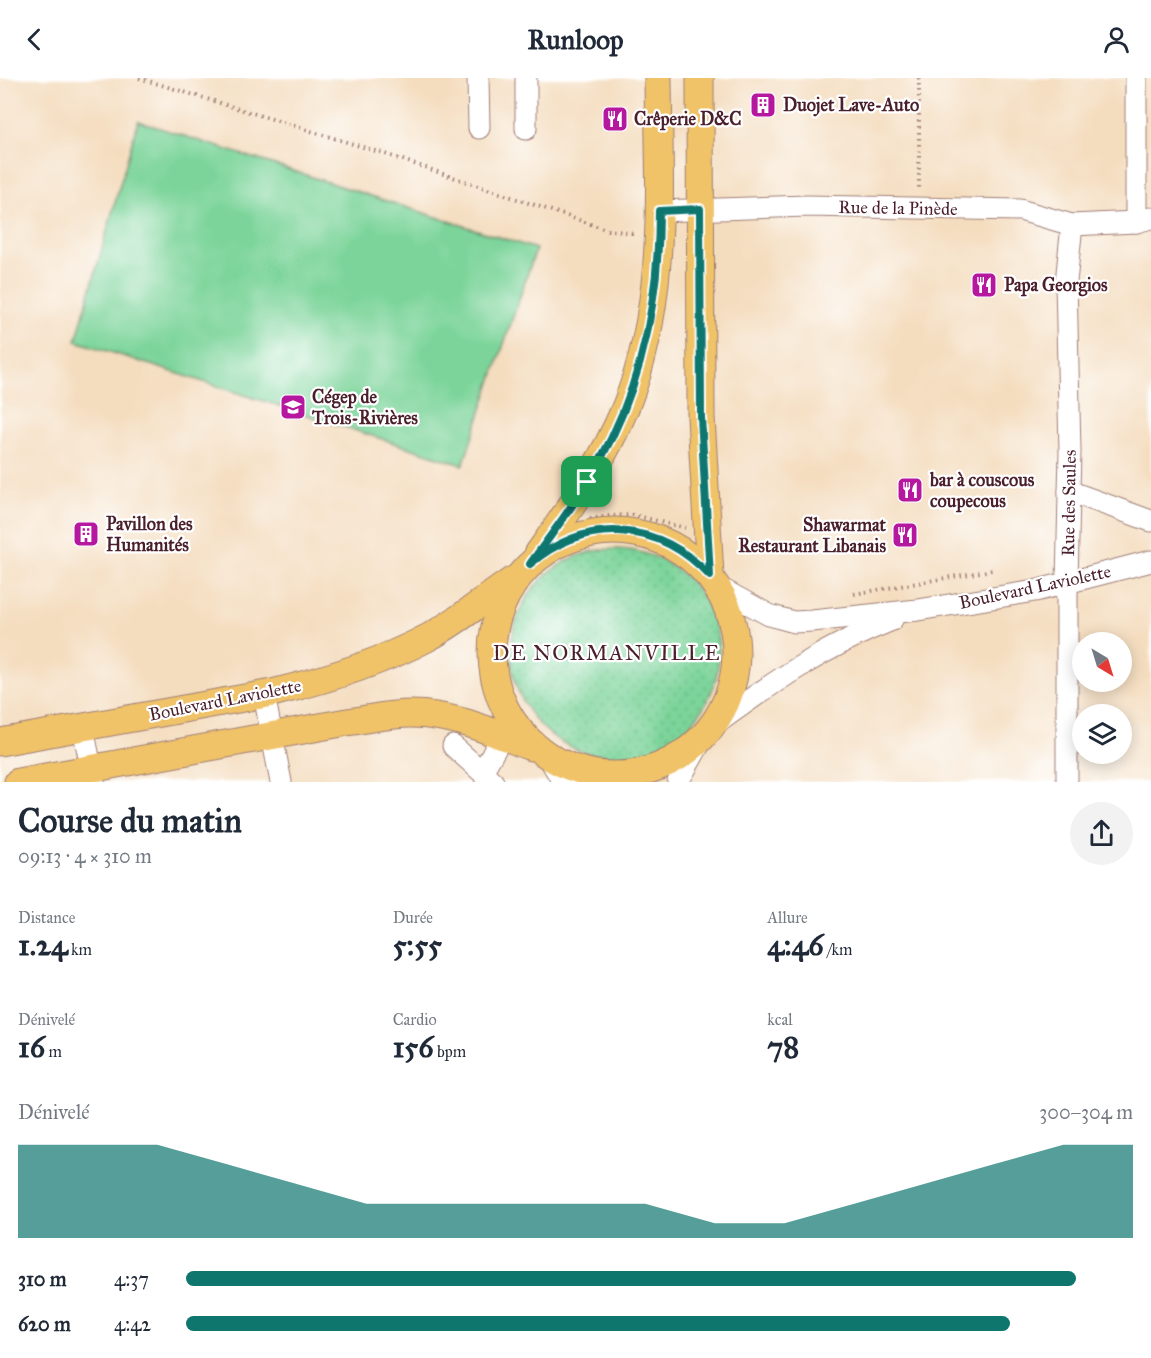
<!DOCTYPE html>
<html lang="fr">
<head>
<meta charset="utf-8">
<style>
  :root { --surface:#fff; --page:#f2f2f3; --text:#1f2937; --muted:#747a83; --accent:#0f766e }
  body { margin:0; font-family:"IM FELL Great Primer",serif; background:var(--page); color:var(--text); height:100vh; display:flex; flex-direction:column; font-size:22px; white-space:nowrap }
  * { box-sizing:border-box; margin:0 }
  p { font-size:20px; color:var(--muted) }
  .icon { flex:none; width:33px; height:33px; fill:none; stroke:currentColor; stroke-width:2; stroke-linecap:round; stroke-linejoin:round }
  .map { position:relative; height:704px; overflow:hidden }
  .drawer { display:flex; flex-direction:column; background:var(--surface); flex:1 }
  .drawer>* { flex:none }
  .needle { width:39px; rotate:142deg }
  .fabs { position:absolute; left:1072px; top:554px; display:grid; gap:12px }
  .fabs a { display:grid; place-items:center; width:60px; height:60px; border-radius:50%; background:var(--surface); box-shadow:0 3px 15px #0003; font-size:30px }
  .pin { position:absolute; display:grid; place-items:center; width:51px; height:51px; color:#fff; margin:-26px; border-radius:12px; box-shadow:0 3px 9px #0006 }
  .round { display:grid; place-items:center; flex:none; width:63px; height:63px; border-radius:32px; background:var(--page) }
  .head { display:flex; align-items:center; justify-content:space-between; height:102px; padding:0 18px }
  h1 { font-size:33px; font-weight:700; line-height:45px }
  .metrics { display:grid; grid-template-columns:repeat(3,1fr); gap:9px; height:102px; padding:6px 18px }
  .metrics div { display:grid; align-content:center }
  .metrics b { font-size:30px; font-weight:700 }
  .metrics small { font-size:16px; font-weight:400 }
  .metrics p { font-size:16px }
  .chart { height:168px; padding:12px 18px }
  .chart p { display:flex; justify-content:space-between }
  .chart svg { width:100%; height:108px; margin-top:6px; fill:var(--accent); opacity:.7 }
  ul { padding:0 18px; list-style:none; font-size:20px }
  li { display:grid; grid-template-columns:96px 72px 1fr; align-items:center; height:45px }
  li i { height:15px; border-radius:8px; background:var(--accent) }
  header { display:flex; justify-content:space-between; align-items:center; height:78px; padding:0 18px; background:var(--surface); font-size:27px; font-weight:700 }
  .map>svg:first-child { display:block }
</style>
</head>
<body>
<header><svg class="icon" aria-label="back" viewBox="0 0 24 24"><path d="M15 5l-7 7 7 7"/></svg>Runloop<svg class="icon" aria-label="person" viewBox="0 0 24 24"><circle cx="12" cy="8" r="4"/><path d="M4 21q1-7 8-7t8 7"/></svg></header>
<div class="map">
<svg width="1151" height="704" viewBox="0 0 1151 704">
  <defs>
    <pattern id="grass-dots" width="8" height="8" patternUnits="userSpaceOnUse" patternTransform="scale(1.5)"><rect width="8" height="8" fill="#7bd49a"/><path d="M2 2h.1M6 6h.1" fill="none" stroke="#6cb685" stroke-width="1.8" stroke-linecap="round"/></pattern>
  </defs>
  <rect width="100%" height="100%" fill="#fff"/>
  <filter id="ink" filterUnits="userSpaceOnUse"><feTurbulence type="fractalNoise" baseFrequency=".0167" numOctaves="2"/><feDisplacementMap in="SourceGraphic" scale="12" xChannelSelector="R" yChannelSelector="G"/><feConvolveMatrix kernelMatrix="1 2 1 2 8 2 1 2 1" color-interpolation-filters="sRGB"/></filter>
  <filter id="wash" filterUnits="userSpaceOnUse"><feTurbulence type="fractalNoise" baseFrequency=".008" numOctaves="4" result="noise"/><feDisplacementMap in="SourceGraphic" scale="24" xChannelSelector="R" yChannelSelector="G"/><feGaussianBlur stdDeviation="1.35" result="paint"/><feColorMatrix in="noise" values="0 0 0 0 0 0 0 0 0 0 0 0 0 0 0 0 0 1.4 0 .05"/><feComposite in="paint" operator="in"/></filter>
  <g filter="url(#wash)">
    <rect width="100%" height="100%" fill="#f4ddbf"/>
    <!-- grass -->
    <circle fill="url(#grass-dots)" stroke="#627a62" stroke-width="1.5" cx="615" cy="575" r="104"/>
    <!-- pitch -->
    <path fill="#7bd49a" stroke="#627a62" stroke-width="1.5" d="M 138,43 L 536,171 L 463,387 L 76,263 Z"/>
  </g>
  <g filter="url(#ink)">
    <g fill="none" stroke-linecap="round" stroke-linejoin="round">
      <!-- minor casing -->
      <g stroke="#9f7e75" stroke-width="23">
        <g id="minor">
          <path d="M 478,0 L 479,50"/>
          <path d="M 1136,0 L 1136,144"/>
          <path d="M 526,51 L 526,0"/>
          <path d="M 659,133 L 807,128 L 1020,132 L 1072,147 L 1136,144 L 1151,140"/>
          <path d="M 1069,413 L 1151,443"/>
          <path d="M 718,509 L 769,537 L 794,544 L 812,543 L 918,532 L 1035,513 L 1151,483"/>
          <path d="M 264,617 L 281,704"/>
          <path d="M 713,648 C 770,606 826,568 892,542"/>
          <path d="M 83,650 L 94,704"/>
          <path d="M 453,668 L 493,704"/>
          <path d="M 548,678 L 563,704"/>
          <path d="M 482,694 L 512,642"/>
          <path d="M 577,704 L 587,694"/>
          <path d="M 678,704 L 704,658"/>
          <path d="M 1067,704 L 1067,504 L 1070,373 L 1066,204 L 1072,147"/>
        </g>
      </g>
      <!-- major casing -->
      <g stroke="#9f7e75" stroke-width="29">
        <g id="major">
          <path d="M 700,0 L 701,339 L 710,498"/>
          <circle cx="614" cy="575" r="122"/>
          <path d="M 538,476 C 572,428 604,382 626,328 C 668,223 659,110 658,0"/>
          <path d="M 0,664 L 272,615 C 325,602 380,585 429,559 C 458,543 485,521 513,502"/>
          <path d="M 18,704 L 347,644 C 368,641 390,636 411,636 C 454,636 492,654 531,669"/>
        </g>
      </g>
      <!-- path -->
      <g stroke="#9f7e75" stroke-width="4" stroke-dasharray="1.5 4.5" stroke-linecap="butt">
        <path d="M 139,0 L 382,75 L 608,152 L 632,155 L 635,153"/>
        <path d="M 919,0 L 919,110"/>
        <path d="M 590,441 L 609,438 L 634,437 L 685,450"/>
        <path d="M 854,516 L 992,492"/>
      </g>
      <!-- minor -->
      <use href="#minor" stroke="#fff" stroke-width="21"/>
      <!-- major -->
      <use href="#major" stroke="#f0c369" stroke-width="27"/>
    </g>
  </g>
  <g fill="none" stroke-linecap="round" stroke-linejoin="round" filter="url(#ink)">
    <!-- route casing -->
    <g stroke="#fff" stroke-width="12">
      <path id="route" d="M 700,131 L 701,339 L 710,498 C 659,443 587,438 530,486 C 554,453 579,420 599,384 C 643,306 659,221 659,133 Z"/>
    </g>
    <!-- route -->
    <use href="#route" stroke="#0f766e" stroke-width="8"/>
  </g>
  <!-- icons -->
  <defs>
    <g id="building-square" transform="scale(1.35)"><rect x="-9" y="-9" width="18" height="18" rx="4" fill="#b5179e" stroke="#fff"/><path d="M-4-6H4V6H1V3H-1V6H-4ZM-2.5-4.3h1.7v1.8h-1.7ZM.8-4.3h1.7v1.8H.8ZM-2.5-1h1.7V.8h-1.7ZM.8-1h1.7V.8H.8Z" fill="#fff"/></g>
    <g id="restaurant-square" transform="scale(1.35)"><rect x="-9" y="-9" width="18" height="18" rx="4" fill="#b5179e" stroke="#fff"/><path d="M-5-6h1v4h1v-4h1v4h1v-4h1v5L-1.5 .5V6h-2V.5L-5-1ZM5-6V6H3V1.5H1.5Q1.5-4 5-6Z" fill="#fff"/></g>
    <g id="university-square" transform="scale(1.35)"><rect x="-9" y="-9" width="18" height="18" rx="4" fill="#b5179e" stroke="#fff"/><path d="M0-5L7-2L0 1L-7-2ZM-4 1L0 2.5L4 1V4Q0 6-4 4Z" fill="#fff"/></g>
  </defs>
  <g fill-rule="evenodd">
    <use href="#building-square" x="763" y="27"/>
    <use href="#restaurant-square" x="615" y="41"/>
    <use href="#restaurant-square" x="984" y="207"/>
    <use href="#university-square" x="293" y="329"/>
    <use href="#restaurant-square" x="910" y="412"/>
    <use href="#building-square" x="86" y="456"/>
    <use href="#restaurant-square" x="905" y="457"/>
  </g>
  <g text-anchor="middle" stroke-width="4.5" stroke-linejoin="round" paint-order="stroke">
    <!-- poi labels -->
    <g font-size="18" font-weight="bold" fill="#4a1f2b" stroke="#fff" text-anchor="start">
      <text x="783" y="33">Duojet Lave-Auto</text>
      <text x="634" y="47">Crêperie D&amp;C</text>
      <text x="1004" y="213">Papa Georgios</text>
      <text x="312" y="325">Cégep de<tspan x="312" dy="21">Trois-Rivières</tspan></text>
      <text x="930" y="408">bar à couscous<tspan x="930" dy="21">coupecous</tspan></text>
      <text x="106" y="452">Pavillon des<tspan x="106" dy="21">Humanités</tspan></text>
      <text x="886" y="453" text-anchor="end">Shawarmat<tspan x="886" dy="21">Restaurant Libanais</tspan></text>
    </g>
    <!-- street labels -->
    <g font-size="18" fill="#4a1f2b" stroke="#fff">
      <text transform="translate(898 130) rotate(1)" y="6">Rue de la Pinède</text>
      <text transform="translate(1069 425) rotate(-89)" y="6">Rue des Saules</text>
      <text transform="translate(1035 509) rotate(-12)" y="6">Boulevard Laviolette</text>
      <text transform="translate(225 622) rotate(-11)" y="6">Boulevard Laviolette</text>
    </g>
    <!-- quarter labels -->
    <g font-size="21" letter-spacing="1.5" fill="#4a1f2b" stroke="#fff">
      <text x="607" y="582">DE NORMANVILLE</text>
    </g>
  </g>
</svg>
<div class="fabs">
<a><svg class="needle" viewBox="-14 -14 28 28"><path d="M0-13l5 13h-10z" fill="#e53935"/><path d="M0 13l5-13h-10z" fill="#747a83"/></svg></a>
<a><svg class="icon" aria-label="layers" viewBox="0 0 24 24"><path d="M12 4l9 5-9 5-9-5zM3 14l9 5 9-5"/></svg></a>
</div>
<div class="pin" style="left:587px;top:404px;background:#1e9e55"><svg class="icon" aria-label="arrive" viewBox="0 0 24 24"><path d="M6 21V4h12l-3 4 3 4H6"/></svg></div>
</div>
<section class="drawer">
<div class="head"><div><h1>Course du matin</h1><p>09:13 · 4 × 310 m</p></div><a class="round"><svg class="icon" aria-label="share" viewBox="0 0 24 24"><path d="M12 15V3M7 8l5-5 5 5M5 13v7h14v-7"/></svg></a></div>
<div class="metrics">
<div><p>Distance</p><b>1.24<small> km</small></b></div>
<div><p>Durée</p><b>5:55</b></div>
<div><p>Allure</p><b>4:46<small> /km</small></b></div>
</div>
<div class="metrics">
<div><p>Dénivelé</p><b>16<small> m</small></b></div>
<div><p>Cardio</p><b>156<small> bpm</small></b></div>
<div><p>kcal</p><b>78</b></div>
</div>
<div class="chart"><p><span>Dénivelé</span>300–304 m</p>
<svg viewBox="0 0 160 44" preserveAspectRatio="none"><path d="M0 44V6L10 6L20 6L30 14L40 22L50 30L60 30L70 30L80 30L90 30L100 38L110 38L120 30L130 22L140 14L150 6L160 6V44z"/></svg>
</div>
<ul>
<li><b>310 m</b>4:37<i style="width:94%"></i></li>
<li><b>620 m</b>4:42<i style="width:87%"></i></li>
</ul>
</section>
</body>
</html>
